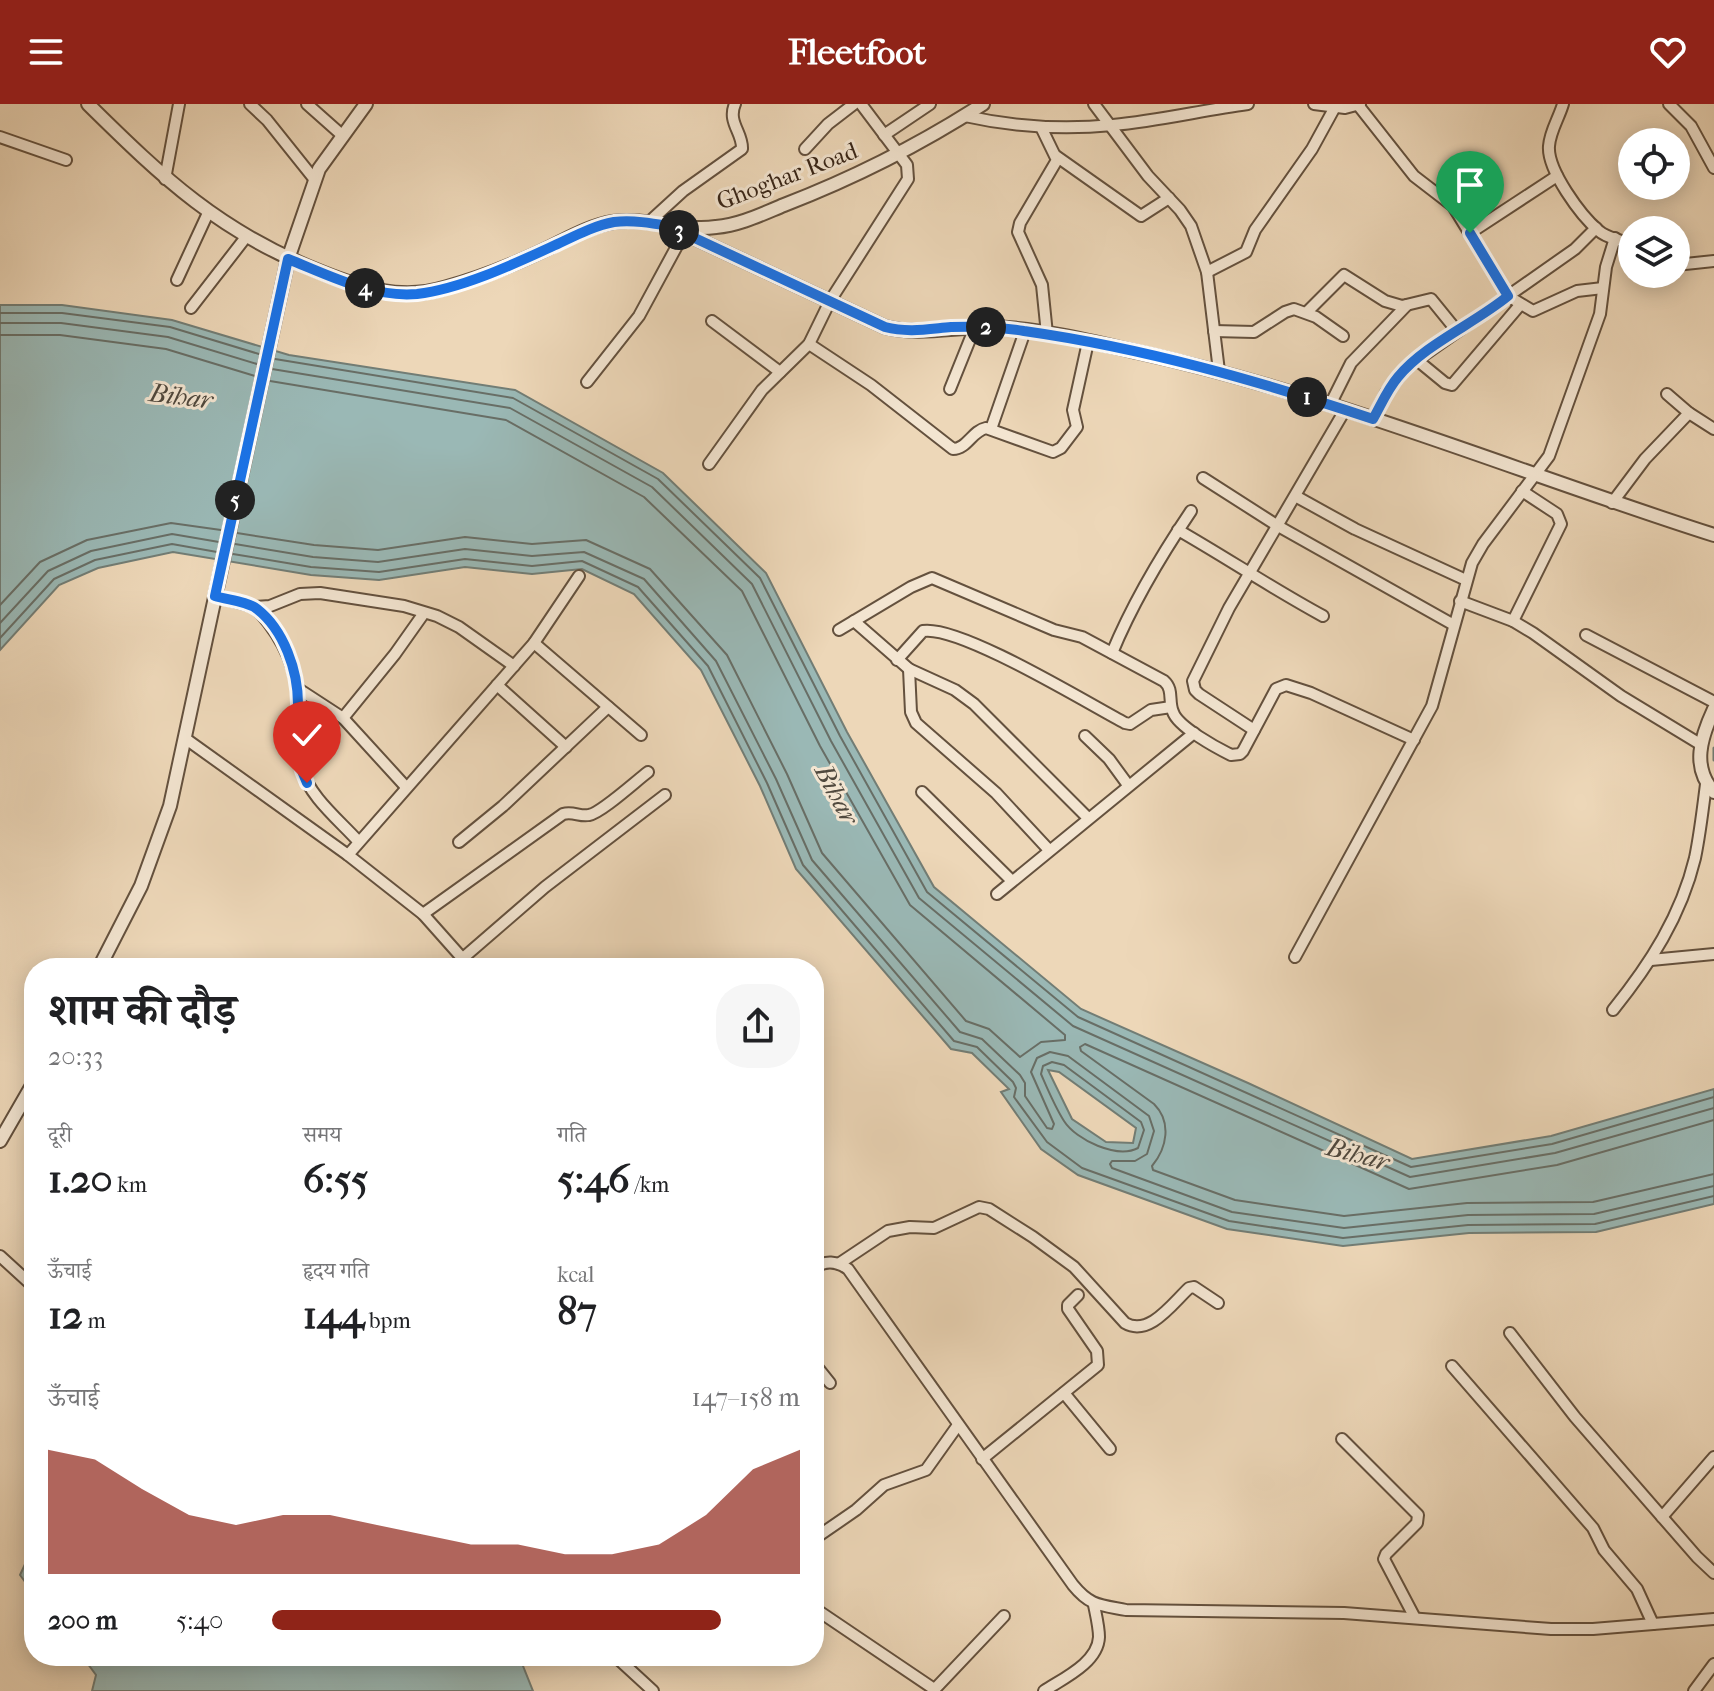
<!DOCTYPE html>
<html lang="hi">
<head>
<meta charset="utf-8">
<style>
  :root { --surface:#fff; --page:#f6f6f6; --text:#202124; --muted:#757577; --accent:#8f2418 }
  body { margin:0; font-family:"IM FELL French Canon","Noto Serif Devanagari",serif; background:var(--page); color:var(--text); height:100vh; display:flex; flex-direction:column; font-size:30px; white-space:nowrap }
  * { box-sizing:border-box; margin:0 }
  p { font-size:26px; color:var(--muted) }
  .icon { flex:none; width:44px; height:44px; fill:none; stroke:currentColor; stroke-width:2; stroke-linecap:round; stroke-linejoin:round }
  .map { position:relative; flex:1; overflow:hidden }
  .panel { position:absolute; left:24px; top:854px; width:800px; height:708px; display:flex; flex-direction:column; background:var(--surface); border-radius:32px; box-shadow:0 4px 20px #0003 }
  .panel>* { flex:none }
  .tools { position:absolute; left:1618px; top:24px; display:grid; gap:16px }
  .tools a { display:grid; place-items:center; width:72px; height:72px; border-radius:50%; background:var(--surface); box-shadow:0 4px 20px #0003; font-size:40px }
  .pin { position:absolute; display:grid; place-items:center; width:68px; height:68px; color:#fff; margin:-82px -34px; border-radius:50% 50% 50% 0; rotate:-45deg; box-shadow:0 0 8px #0007 }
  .pin .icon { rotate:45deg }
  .km { position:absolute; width:40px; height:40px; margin:-20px; border-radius:50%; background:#222; color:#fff; font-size:22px; line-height:40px; text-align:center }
  .round { display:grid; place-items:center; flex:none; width:84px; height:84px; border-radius:32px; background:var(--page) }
  .summary { display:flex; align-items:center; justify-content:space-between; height:136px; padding:0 24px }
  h1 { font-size:44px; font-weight:700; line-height:60px }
  .stats { display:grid; grid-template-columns:repeat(3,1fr); gap:12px; height:136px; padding:8px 24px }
  .stats div { display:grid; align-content:center }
  .stats b { font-size:40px; font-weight:700 }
  .stats small { font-size:22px; font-weight:400 }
  .stats p { font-size:22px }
  .chart { height:224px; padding:16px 24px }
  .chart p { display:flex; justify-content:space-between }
  .chart svg { width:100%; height:144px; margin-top:8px; fill:var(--accent); opacity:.7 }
  ul { padding:0 24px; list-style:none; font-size:26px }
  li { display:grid; grid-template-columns:128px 96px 1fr; align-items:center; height:60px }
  li i { height:20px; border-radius:10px; background:var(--accent) }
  header { display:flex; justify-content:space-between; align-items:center; height:104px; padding:0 24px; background:var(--accent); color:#fff; font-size:36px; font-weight:700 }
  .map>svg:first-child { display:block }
</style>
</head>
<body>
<header><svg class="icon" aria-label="menu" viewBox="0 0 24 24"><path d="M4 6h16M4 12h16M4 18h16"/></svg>Fleetfoot<svg class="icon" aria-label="heart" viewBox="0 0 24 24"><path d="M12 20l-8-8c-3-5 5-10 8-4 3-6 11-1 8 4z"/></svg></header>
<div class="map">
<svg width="1714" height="1587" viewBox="0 0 1714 1587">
  <rect width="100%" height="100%" fill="#edd7b8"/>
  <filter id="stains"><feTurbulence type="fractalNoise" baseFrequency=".0025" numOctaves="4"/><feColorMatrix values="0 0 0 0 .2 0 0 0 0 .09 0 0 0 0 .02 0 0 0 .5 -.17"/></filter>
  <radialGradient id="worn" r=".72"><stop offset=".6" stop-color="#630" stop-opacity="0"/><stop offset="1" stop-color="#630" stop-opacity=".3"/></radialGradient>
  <!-- water -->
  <g fill="#9ab8b5" stroke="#727d75" stroke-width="2" fill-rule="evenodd">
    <path d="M 0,201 L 62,201 L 172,216 L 289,251 L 515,286 L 663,369 L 766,469 L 847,628 L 934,783 L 1081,905 L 1248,979 L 1412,1055 L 1551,1032 L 1714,985 L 1714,1100 L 1596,1128 L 1469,1129 L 1343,1142 L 1227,1125 L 1078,1071 L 1041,1045 L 1001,988 L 1009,985 L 972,949 L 951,945 L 796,765 L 760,682 L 701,566 L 634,490 L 582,465 L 532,470 L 465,463 L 379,476 L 311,471 L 173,448 L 98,464 L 59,481 L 0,546 ZM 1048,966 L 1059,968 L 1136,1024 L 1133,1039 L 1106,1038 L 1072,1015 Z"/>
    <path d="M 34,1441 L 34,1490 L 20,1471 Z"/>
    <path d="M 82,1552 L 519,1552 L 533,1587 L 92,1587 L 96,1571 Z"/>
  </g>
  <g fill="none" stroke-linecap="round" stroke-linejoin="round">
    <!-- shore -->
    <g stroke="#686e66" stroke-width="2">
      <path d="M 0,209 L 62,209 L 170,223 L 259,250"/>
      <path d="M 0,219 L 61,219 L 168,233 L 257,260"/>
      <path d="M 0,231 L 60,231 L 166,245 L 255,272"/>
      <path d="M 275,255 L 513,294 L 658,375 L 760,474 L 840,632 L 927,788 L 1078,913 L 1411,1063 L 1552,1040 L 1714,993"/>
      <path d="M 272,265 L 510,304 L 652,383 L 752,480 L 831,637 L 919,794 L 1073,922 L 1410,1073 L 1555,1049 L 1714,1004"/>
      <path d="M 237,429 L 314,441 L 378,446 L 465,433 L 532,440 L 586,436 L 650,465 L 727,551 L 787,670 L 822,749 L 966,917 L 989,925 L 1020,953 L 1041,938 L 1065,936 L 1065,931 L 910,801 L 820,642 L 742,487 L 644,393 L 506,316 L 270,277"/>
      <path d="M 235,440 L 313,453 L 378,458 L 465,445 L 532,452 L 584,448 L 644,475 L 716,557 L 776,675 L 812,756 L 960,928 L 982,935 L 1020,971 L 1025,979 L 1025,992 L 1047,1024 L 1052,1025 L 1054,1020 L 1031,968 L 1037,954 L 1050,948 L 1068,952 L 1149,1012 L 1154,1027 L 1147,1050 L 1135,1057 L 1112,1057 L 1110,1060 L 1112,1064 L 1232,1108 L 1344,1124 L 1468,1111 L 1594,1110 L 1714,1082"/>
      <path d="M 233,450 L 311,463 L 379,468 L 465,455 L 532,462 L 582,457 L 638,483 L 708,562 L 767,679 L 803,761 L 954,937 L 977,943 L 1013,978 L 1016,984 L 1014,993 L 1047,1038 L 1082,1064 L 1229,1117 L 1343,1134 L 1468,1121 L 1595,1120 L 1714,1092"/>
      <path d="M 0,501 L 40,458 L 87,436 L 171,419 L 221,426"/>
      <path d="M 0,519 L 48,467 L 91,447 L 172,430 L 219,438"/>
      <path d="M 0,534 L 54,475 L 95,456 L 172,440 L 217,448"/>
      <path d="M 1052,958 L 1064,961 L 1141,1018 L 1144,1026 L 1138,1044 C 1117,1055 1076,1036 1064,1017 C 1055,1003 1048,986 1041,970 L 1043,962 Z"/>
      <path d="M 1714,1016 L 1557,1061 L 1409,1085 L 1085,940 L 1080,943 L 1081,947 L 1154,1000 C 1172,1018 1167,1044 1152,1062 L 1153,1066 L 1235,1096 L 1344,1112 L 1467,1099 L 1593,1098 L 1714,1070"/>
    </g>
    <!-- stream -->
    <path stroke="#727d75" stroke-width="3" d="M 1714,644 L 1714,656"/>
    <!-- minor casing -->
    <g stroke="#64513e" stroke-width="14">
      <g id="minor">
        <path d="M 250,0 L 267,16 L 315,76"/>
        <path d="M 307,0 L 343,32"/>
        <path d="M 1094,0 L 1148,72 L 1180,106 L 1191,122 L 1207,168 L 1219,267"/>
        <path d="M 1314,0 L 1345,4 L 1360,0"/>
        <path d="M 1563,0 C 1559,14 1550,27 1549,42 C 1547,66 1581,112 1599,127 C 1609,136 1622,134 1632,143"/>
        <path d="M 1669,0 L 1691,22 L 1714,64"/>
        <path d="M 1358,1 L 1414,72 L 1453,102 L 1508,192 L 1533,207 L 1577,187 L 1603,184"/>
        <path d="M 965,12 C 1014,23 1063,26 1113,21 C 1158,17 1203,6 1248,0"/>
        <path d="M 1041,23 L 1057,56 L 1020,119 L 1018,128 L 1042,181 L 1047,230"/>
        <path d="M 884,31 L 930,0"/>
        <path d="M 0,33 L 66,56"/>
        <path d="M 805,45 L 828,20 L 854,0"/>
        <path d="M 1056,52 L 1141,112 L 1169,94"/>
        <path d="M 165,75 L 179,0"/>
        <path d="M 648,119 L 683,87 L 742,45 C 743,29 727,18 735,0"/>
        <path d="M 1470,129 L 1557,72"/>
        <path d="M 1676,161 L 1714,157"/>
        <path d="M 1207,168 L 1246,148 L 1255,126 L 1312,45 L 1335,3"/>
        <path d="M 177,176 L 208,109"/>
        <path d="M 191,204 L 246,133"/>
        <path d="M 1307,208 L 1344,171 L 1385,197 L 1402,202 L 1431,195 L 1457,227"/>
        <path d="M 712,217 L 780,268"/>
        <path d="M 1214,227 L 1254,228 L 1285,208 L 1294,205 L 1316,213 L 1343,232"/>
        <path d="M 809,240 L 871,281 L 953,345 C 967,345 972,327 986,324 L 1053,348 L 1061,344 L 1077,323 L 1073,306 L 1088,238"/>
        <path d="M 1417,256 L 1445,279 L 1452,281 L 1520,201"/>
        <path d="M 587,278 L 639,212 L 684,129"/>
        <path d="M 950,285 L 975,223"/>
        <path d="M 1667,290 L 1689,309 L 1714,325"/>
        <path d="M 1330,301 L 1351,259 L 1407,201"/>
        <path d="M 1373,315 L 1386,289 L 1407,263 L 1575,145 L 1596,124"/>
        <path d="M 991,325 L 1025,227"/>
        <path d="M 709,360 L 762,286 L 809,240 L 830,197 L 908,75 L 907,61 L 861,0"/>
        <path d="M 1203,374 L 1278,422 L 1454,521"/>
        <path d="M 1297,393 L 1355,425 L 1466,476"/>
        <path d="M 1612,399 L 1645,355 L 1689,309"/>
        <path d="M 1178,426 C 1227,454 1273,485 1323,512"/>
        <path d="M 215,492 L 255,503 L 270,502 L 300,490 L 320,489 L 404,502 L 437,512 L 459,523 L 514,562"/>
        <path d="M 1460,497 L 1513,517 L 1533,529 L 1621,592 L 1700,640"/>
        <path d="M 255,503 C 281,531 299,563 298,603 C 298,624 294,643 301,664 C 310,693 338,715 358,737"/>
        <path d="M 854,517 L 909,565 L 955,586 L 974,600 L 1088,714"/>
        <path d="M 1513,517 L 1561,420 L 1557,410 L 1522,387"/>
        <path d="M 839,526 L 911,483 L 932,474 L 1054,526 L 1082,533 L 1164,577 C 1174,586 1168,597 1173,608 C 1178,623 1217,644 1231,651 L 1240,650 L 1243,647 L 1276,585 L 1286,581 L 1311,589 L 1414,636"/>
        <path d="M 1586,531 L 1714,598"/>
        <path d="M 534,539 L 641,631"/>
        <path d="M 1112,549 C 1133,498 1160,453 1191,407"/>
        <path d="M 897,556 L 923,527 C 960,521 1087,599 1125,619 L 1130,620 L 1151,606 L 1171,603"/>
        <path d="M 909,565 L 911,608 L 916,619 L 996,689 L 1049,746"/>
        <path d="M 497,581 L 566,643"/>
        <path d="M 297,584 L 343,614 L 406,683"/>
        <path d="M 343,614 L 395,550 L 424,509"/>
        <path d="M 1254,626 L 1199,590 L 1195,586 L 1193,577 L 1229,504 L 1345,306"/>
        <path d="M 1085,632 L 1109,655 L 1128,681"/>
        <path d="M 186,635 L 348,751 L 423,810 L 471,864"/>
        <path d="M 922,688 L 1012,777"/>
        <path d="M 459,738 L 503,702 L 608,603"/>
        <path d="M 348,751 L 534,539 L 579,472"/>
        <path d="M 997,790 L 1194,629"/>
        <path d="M 423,810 L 563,710 C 573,707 580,713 589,711 C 601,709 636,677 648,668"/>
        <path d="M 1295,853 L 1432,602 L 1472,459 L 1483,440 L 1549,352 L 1600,210 L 1606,163 L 1615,134"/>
        <path d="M 463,854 L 545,783 L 665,691"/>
        <path d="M 1651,856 L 1714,850"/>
        <path d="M 1613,906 C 1650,860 1681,812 1695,754 C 1700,730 1703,704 1706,680"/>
        <path d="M 0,1152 L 34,1183"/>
        <path d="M 840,1159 L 888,1127 L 910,1123 L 934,1124 L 979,1103 L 989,1105 L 1033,1133 L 1074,1163 L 1125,1219 C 1149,1233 1172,1200 1189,1184 L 1194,1183 L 1218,1199"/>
        <path d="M 814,1164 C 825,1156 837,1157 848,1165 L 1073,1481 C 1090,1502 1100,1501 1126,1506 L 1344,1509 L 1551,1525 L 1593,1525 L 1714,1515"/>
        <path d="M 1510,1229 L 1575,1313 L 1697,1453 L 1714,1469"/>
        <path d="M 814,1259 L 830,1279"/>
        <path d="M 1452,1262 L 1593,1424 L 1604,1446 L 1637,1485 L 1653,1520"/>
        <path d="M 1064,1289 L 1110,1345"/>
        <path d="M 1342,1335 L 1418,1411 L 1417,1419 L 1386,1450 L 1384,1455 L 1415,1514"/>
        <path d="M 982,1355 L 1098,1261 L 1097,1247 L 1068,1205 L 1068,1201 L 1078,1191"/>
        <path d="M 1662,1413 L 1714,1353"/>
        <path d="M 814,1435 L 856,1406 L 884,1381 L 926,1366 L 958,1321"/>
        <path d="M 814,1504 L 934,1585"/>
        <path d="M 615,1552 L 653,1587"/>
        <path d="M 933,1587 L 1004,1512"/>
        <path d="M 1044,1587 C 1062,1575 1098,1559 1099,1533 C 1099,1523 1096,1511 1094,1501"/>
        <path d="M 1694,1587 L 1714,1560"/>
      </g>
    </g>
    <!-- tertiary casing -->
    <g stroke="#64513e" stroke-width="16">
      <g id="tertiary">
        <path d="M 88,0 C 164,75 220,128 321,168 C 361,184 401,197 444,184 C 477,175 510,162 540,148 C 564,137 588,122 613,118 C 647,113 682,128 716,123 C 740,121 762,110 784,101 C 854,74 921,40 983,0"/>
        <path d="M 669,122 L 885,223 C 920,232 958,222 993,223 C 1041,225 1091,237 1137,248 C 1334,291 1522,370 1714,431"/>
        <path d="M 1714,605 C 1701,633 1691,663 1714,688"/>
        <path d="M 99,864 L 141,782 L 170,702 L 288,155 L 319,65 L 366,0"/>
        <path d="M 0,1037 L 34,978"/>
      </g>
    </g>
    <!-- minor -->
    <use href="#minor" stroke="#f3e5d1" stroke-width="10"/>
    <!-- tertiary -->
    <use href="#tertiary" stroke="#f3e5d1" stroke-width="12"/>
  </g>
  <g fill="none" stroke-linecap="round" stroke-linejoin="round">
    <!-- route casing -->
    <g stroke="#fff" stroke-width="16">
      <path id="route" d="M 307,679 C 293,649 298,631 298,600 C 298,567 284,526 257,505 C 247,497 227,496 215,492 L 288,155 C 328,171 372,194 417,190 C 460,185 512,161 551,143 C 571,134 592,122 614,118 C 633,116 651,119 669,122 L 885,223 C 908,229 928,225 951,223 C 976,222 1000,223 1024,227 C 1144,244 1259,277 1373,315 C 1381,301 1387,286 1398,273 C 1425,240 1474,220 1508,192 L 1470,129"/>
    </g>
    <!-- route -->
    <use href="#route" stroke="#1a73e8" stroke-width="10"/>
  </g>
  <g text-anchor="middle" stroke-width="6" stroke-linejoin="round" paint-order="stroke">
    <!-- street labels -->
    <g font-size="24" fill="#372416" stroke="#f3e5d1">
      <text transform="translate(787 72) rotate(-21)" y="8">Ghoghar Road</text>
    </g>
    <!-- water labels -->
    <g font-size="26" font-style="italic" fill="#50493e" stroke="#f3e5d1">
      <text transform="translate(181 292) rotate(7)" y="9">Bihar</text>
      <text transform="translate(837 690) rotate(62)" y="9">Bihar</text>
      <text transform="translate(1358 1050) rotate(15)" y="9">Bihar</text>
    </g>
  </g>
  <rect width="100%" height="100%" filter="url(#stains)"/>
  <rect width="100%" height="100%" fill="url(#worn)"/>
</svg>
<div class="tools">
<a><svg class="icon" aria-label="locate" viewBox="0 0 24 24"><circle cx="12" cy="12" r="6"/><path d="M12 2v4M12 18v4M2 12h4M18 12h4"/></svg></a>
<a><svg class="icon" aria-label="layers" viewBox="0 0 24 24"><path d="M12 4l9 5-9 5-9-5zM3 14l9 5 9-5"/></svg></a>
</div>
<div class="pin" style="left:1470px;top:129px;background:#1e9e55"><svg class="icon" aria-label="arrive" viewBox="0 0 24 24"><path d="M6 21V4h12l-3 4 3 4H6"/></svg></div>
<div class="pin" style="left:307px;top:679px;background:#d93025"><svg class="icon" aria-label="check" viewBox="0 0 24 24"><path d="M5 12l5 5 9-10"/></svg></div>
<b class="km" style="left:1307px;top:293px">1</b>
<b class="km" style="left:986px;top:223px">2</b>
<b class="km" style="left:679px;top:126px">3</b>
<b class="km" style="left:365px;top:184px">4</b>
<b class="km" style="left:235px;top:396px">5</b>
<section class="panel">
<div class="summary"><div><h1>शाम की दौड़</h1><p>20:33</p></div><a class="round"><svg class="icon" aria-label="share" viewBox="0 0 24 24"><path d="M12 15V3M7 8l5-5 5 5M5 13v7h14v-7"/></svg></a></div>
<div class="stats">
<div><p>दूरी</p><b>1.20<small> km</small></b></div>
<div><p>समय</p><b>6:55</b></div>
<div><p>गति</p><b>5:46<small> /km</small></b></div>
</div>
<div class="stats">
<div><p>ऊँचाई</p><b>12<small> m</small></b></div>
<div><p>हृदय गति</p><b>144<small> bpm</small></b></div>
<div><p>kcal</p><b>87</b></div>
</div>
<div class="chart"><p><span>ऊँचाई</span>147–158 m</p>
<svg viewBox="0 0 160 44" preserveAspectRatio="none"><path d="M0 44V6L10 9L20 18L30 26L40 29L50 26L60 26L70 29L80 32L90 35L100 35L110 38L120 38L130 35L140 26L150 12L160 6V44z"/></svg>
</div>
<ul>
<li><b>200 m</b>5:40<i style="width:85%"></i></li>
</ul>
</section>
</div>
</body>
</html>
